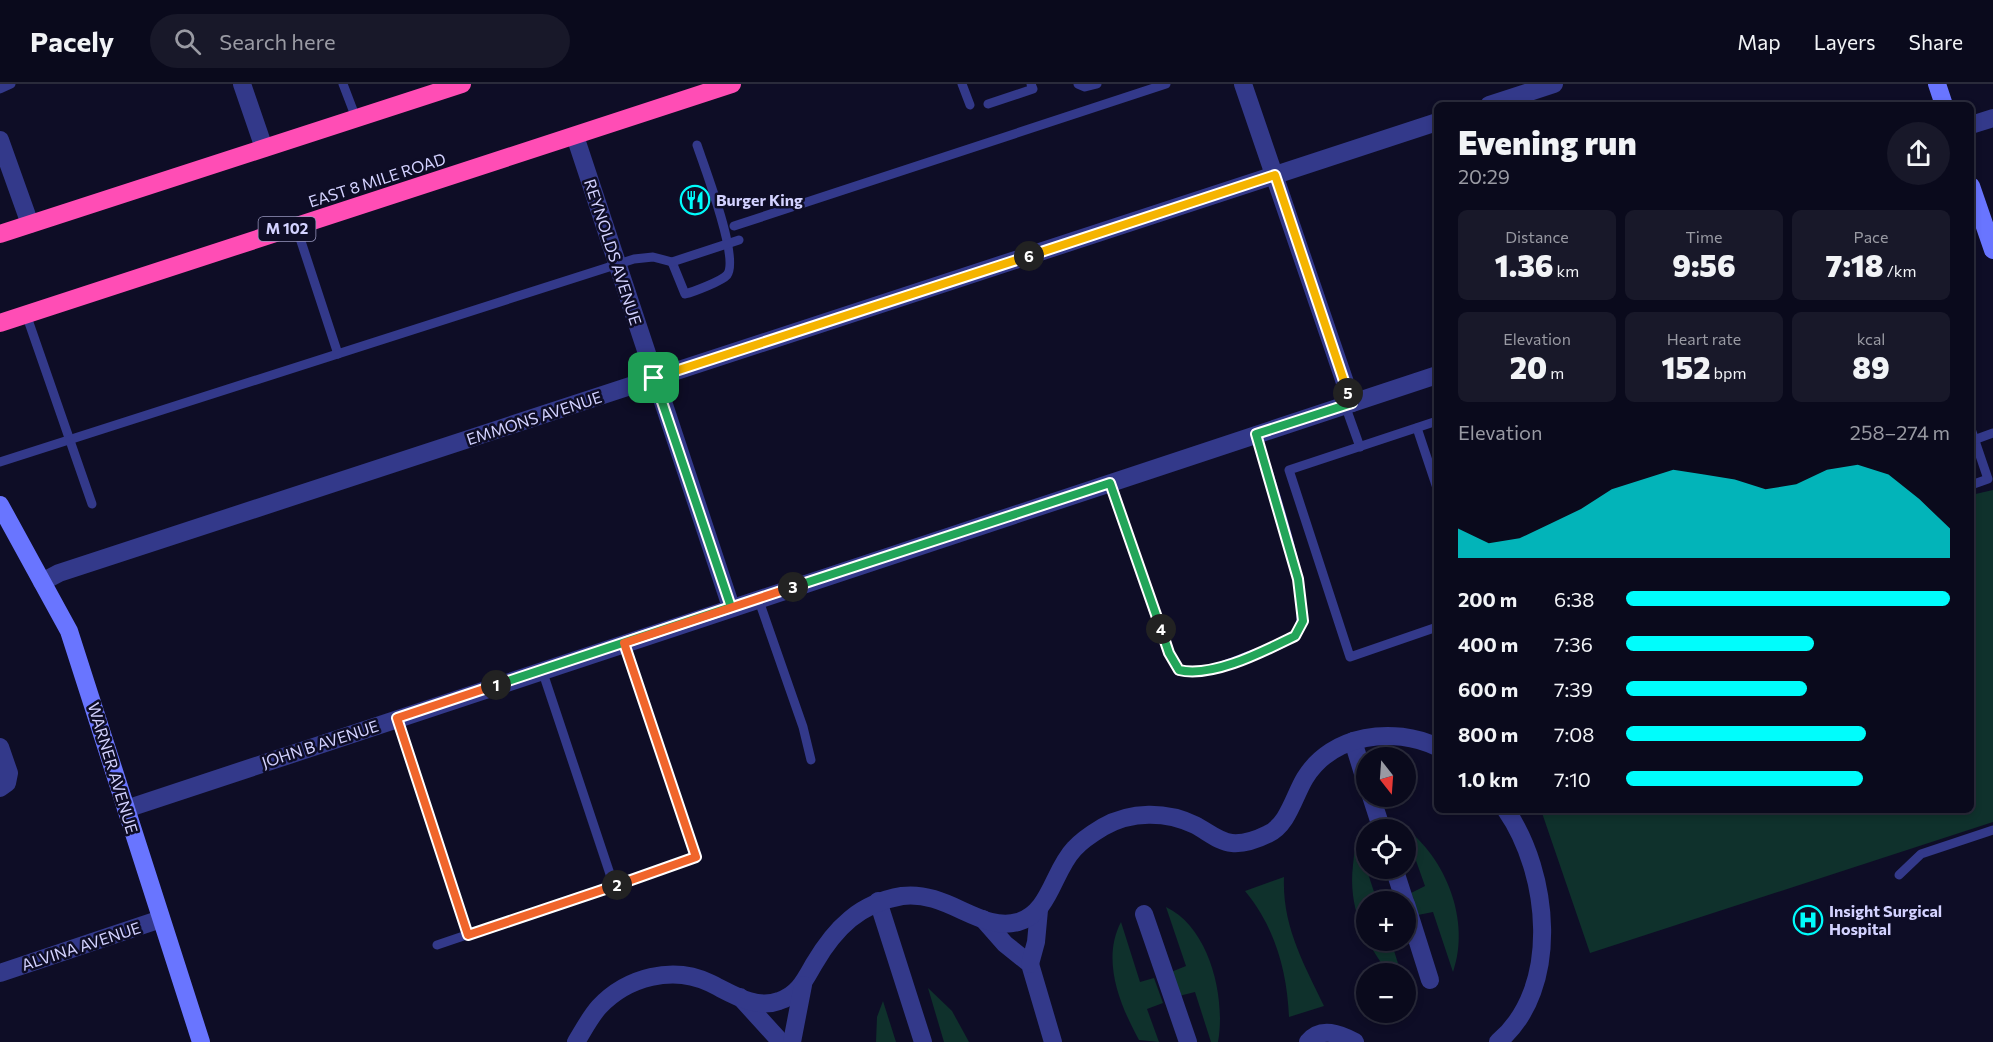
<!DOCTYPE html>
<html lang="en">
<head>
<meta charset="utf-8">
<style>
  :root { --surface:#0a0a1c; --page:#181829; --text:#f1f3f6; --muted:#999aa3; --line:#2a2b3b; --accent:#00fdfc }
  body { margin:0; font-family:Commissioner,sans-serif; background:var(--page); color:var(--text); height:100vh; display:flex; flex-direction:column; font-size:22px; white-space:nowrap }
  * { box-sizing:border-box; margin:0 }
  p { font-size:20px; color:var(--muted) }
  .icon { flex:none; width:33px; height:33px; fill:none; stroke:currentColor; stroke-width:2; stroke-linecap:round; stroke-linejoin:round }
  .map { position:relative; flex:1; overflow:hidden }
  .side { position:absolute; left:1434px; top:18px; width:540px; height:711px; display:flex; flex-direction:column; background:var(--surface); border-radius:9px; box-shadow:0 3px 9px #0003,0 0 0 2px var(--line) }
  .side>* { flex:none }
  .needle { width:39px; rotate:163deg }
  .fabs { position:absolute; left:1356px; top:663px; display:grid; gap:12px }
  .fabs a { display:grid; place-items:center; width:60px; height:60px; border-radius:50%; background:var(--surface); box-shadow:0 3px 9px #0003,0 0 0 2px var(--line); font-size:30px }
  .pin { position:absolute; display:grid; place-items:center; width:51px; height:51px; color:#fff; margin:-26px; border-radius:12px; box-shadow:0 3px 9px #0006 }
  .km { position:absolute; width:30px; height:30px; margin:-15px; border-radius:50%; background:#222; color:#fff; font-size:16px; line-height:30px; text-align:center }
  .round { display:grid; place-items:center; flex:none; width:63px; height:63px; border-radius:32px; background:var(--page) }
  .headline { display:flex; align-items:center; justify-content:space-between; height:102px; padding:0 24px }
  h1 { font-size:33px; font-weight:800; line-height:45px }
  .stats { display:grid; grid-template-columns:repeat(3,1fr); gap:9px; height:102px; padding:6px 24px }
  .stats div { display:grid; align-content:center; border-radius:9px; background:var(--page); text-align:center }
  .stats b { font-size:30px; font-weight:800 }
  .stats small { font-size:16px; font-weight:400 }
  .stats p { font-size:16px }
  .chart { height:168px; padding:12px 24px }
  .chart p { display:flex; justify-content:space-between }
  .chart svg { width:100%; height:108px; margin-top:6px; fill:var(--accent); opacity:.7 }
  ul { padding:0 24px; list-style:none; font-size:20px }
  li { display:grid; grid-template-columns:96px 72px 1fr; align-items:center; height:45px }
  li i { height:15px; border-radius:8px; background:var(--accent) }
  header { display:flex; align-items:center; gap:36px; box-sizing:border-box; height:84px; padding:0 30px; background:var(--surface); border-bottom:2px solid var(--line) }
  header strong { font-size:28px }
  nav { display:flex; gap:33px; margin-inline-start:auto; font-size:21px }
  .search { width:420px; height:54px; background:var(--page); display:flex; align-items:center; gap:15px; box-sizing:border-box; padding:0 21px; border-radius:33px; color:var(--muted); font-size:22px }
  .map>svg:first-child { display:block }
</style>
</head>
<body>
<header>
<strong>Pacely</strong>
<div class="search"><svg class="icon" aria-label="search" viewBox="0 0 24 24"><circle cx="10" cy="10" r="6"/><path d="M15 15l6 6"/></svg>Search here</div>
<nav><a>Map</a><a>Layers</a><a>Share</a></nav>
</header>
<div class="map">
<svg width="1993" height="958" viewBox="0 0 1993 958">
  <rect width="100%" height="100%" fill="#0e0d26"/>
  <!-- green -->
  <g fill="#0f312c">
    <path d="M 1993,406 L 1993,738 L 1590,869 L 1541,726 L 1971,726 L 1971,411 Z"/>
    <path d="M 1404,743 C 1446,774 1471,837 1453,888 L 1433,828 L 1418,831 L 1411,809 L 1425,802 Z"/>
    <path d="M 1358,759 L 1377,817 L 1366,818 L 1366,856 L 1391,857 L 1401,889 L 1389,889 C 1364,857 1348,823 1353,781 C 1354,774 1354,765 1358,759 Z"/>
    <path d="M 1284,793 C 1282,842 1304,880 1324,922 L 1289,933 C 1287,887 1275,843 1245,807 Z"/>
    <path d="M 1166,823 C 1210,844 1226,914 1218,958 L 1211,958 L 1195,908 L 1179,912 L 1171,888 L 1186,882 Z"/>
    <path d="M 1121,838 L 1140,898 L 1154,894 L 1163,919 L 1147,925 L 1159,958 L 1139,956 C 1120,921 1101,876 1121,838 Z"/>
    <path d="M 928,904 L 952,927 L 969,958 L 944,958 Z"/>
    <path d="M 883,917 L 896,958 L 876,958 L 877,933 Z"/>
  </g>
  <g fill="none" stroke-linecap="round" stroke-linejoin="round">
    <!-- lane -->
    <g stroke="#33398a" stroke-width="9">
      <path d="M 343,0 L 356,34"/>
      <path d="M 962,0 L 970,21"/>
      <path d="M 1078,0 L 1085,3 L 1097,0"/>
      <path d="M 0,5 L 11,0"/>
      <path d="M 988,20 L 1033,5 L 1031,0"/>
      <path d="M 296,142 L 338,270"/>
      <path d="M 734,142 L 1166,0"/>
      <path d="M 672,178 L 685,210 C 693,208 722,197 727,191 C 740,175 704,82 697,61"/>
      <path d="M 26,230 L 92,420"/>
      <path d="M 1345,321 L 1360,363"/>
      <path d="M 1437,337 L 1289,386 L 1350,573 L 1437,543"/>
      <path d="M 1417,344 L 1437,404"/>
      <path d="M 1971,345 L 1988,395 L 1971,401"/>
      <path d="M 1971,357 L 1993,349"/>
      <path d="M 0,378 L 634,175 L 653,173 L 672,178 L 739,156"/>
      <path d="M 1109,399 L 1169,569 L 1179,586 C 1204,591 1227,580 1250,571 C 1263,567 1287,561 1296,550 C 1317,523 1267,386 1256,350"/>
      <path d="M 758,514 L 803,643 L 811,676"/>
      <path d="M 542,586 L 614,802"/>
      <path d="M 397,634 L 468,851"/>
      <path d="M 1899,791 L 1921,770 L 1993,746"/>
      <path d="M 437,861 L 696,773 L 624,559"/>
    </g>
    <!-- street -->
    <g stroke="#33398a" stroke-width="18">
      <path d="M 242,0 L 264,64"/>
      <path d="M 1243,0 L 1352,319"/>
      <path d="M 1489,21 L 1554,0"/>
      <path d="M 1971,41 L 1993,34"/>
      <path d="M 575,52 L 731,523"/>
      <path d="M 0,56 L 30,140"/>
      <path d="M 42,498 L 59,489 L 1437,38"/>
      <path d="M 1353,657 L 1366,699"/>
      <path d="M 0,663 L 9,689 L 7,699 L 0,704"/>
      <path d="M 1371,712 L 1382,746"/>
      <path d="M 126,725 L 1437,291"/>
      <path d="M 1394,784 L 1405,818"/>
      <path d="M 878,817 L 923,958"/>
      <path d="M 1406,820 L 1430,896"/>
      <path d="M 1144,830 L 1188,958"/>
      <path d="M 983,835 L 1005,860 L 1030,880 L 1053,958"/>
      <path d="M 1030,880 L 1036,858 L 1039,826"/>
      <path d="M 0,889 L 161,835"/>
      <path d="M 740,913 L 781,958"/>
      <path d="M 576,958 C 583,947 590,933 599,923 C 627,893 673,881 710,899 C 731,909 755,926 779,917 C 798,911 805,896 814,880 C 835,844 860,819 902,812 C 947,806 981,849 1018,838 C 1050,829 1053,787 1074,765 C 1082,756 1093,749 1103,743 C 1131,727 1166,727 1195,741 C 1207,747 1219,758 1232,759 C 1244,760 1258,755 1268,750 C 1288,741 1294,712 1305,694 C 1332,650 1394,642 1437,663"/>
      <path d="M 792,958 L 803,901"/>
      <path d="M 1308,958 C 1321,942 1340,950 1355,958"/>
      <path d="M 1498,958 C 1562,904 1549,788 1506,726"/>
    </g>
    <!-- secondary -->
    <g stroke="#6975ff" stroke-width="18">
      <path d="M 1937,0 L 1944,21"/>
      <path d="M 1971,102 L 1993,166"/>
      <path d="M 0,421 L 69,547 L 201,958"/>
    </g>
    <!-- highway -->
    <g stroke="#ff4db5" stroke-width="18">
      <path d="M 0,150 L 462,0"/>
      <path d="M 0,239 L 732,0"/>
    </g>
  </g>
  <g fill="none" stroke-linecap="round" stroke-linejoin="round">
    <!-- split-1 casing -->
    <g stroke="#fff" stroke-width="12">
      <path id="split-1" d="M 496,601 L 731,523 L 654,294"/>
    </g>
    <!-- split-2 casing -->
    <g stroke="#fff" stroke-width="12">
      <path id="split-2" d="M 496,601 L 397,634 L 468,851 L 617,801"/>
    </g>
    <!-- split-3 casing -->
    <g stroke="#fff" stroke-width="12">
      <path id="split-3" d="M 617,801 L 696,773 L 624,559 L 793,503"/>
    </g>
    <!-- split-4 casing -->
    <g stroke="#fff" stroke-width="12">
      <path id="split-4" d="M 793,503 L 1110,399 L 1161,545"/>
    </g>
    <!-- split-5 casing -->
    <g stroke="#fff" stroke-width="12">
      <path id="split-5" d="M 1161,545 L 1169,569 L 1179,586 C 1213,594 1264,567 1295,552 L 1303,537 L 1298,495 L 1256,350 L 1352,319 L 1348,309"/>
    </g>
    <!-- split-6 casing -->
    <g stroke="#fff" stroke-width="12">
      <path id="split-6" d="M 1029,172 L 1275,91 L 1348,309"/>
    </g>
    <!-- split-7 casing -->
    <g stroke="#fff" stroke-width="12">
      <path id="split-7" d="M 654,294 L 1029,172"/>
    </g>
    <!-- split-1 -->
    <use href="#split-1" stroke="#22a559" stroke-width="8"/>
    <!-- split-2 -->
    <use href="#split-2" stroke="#f0652b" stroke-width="8"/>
    <!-- split-3 -->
    <use href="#split-3" stroke="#f0652b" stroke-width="8"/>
    <!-- split-4 -->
    <use href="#split-4" stroke="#22a559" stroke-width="8"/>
    <!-- split-5 -->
    <use href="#split-5" stroke="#22a559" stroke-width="8"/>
    <!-- split-6 -->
    <use href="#split-6" stroke="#f5b400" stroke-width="8"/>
    <!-- split-7 -->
    <use href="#split-7" stroke="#f5b400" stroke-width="8"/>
  </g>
  <!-- icons -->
  <defs>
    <g id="restaurant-ring" transform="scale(1.5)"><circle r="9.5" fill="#0e0d26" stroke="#00fdfc" stroke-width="1.5"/><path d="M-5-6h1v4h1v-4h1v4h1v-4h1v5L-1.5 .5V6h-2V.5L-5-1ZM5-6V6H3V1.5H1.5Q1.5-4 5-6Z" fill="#00fdfc"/></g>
    <g id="hospital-ring" transform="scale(1.5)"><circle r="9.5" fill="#0e0d26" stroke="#00fdfc" stroke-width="1.5"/><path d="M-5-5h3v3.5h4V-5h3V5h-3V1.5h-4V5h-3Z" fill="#00fdfc"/></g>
  </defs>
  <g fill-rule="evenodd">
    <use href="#restaurant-ring" x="695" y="116"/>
    <use href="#hospital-ring" x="1808" y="836"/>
  </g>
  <g text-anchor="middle" stroke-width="5" stroke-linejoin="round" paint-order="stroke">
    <!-- shield labels -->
    <rect fill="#0e0d26" stroke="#9897be" stroke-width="1.5" x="258.5" y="133" width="57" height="24" rx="4.5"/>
    <g font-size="15" font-weight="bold" fill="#d3d2ff">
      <text x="287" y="150">M 102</text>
    </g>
    <!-- street labels -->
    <g font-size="16" fill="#d3d2ff" stroke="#0e0d26">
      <text transform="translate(377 96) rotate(-18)" y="6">EAST 8 MILE ROAD</text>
      <text transform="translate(613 168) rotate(72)" y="6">REYNOLDS AVENUE</text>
      <text transform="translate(534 334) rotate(-18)" y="6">EMMONS AVENUE</text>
      <text transform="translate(320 660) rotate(-18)" y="6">JOHN B AVENUE</text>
      <text transform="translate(113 684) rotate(73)" y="6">WARNER AVENUE</text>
      <text transform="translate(81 862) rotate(-18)" y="6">ALVINA AVENUE</text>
    </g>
    <!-- poi labels -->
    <g font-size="16" font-weight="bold" fill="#d3d2ff" stroke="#0e0d26" text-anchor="start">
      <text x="716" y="122">Burger King</text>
      <text x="1829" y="833">Insight Surgical<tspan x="1829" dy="18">Hospital</tspan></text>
    </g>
  </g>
</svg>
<div class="fabs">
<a><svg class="needle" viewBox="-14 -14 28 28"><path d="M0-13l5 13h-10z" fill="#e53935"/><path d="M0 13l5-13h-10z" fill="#999aa3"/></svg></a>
<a><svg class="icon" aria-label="locate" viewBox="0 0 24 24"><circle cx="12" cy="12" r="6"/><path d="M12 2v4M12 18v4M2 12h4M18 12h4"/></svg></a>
<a>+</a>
<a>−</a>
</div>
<div class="pin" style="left:654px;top:294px;background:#1e9e55"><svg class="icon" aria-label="arrive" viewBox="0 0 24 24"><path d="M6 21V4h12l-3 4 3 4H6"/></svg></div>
<b class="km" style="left:496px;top:601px">1</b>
<b class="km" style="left:617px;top:801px">2</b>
<b class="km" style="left:793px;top:503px">3</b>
<b class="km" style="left:1161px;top:545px">4</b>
<b class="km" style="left:1348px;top:309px">5</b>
<b class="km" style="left:1029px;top:172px">6</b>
<section class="side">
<div class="headline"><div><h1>Evening run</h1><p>20:29</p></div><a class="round"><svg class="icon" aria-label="share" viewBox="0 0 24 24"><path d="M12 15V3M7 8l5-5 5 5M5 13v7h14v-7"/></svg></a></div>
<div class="stats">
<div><p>Distance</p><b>1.36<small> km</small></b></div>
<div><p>Time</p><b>9:56</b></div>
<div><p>Pace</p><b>7:18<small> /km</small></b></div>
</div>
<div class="stats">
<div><p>Elevation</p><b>20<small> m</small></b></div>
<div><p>Heart rate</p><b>152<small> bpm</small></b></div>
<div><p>kcal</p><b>89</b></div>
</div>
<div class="chart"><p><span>Elevation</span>258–274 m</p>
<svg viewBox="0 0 160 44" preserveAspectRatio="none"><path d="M0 44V32L10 38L20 36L30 30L40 24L50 16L60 12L70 8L80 10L90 12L100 16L110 14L120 8L130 6L140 10L150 20L160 32V44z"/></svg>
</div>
<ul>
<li><b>200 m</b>6:38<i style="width:100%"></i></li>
<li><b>400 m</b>7:36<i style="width:58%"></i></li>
<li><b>600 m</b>7:39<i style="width:56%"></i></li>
<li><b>800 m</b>7:08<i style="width:74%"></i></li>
<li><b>1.0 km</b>7:10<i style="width:73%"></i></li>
</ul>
</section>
</div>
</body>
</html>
